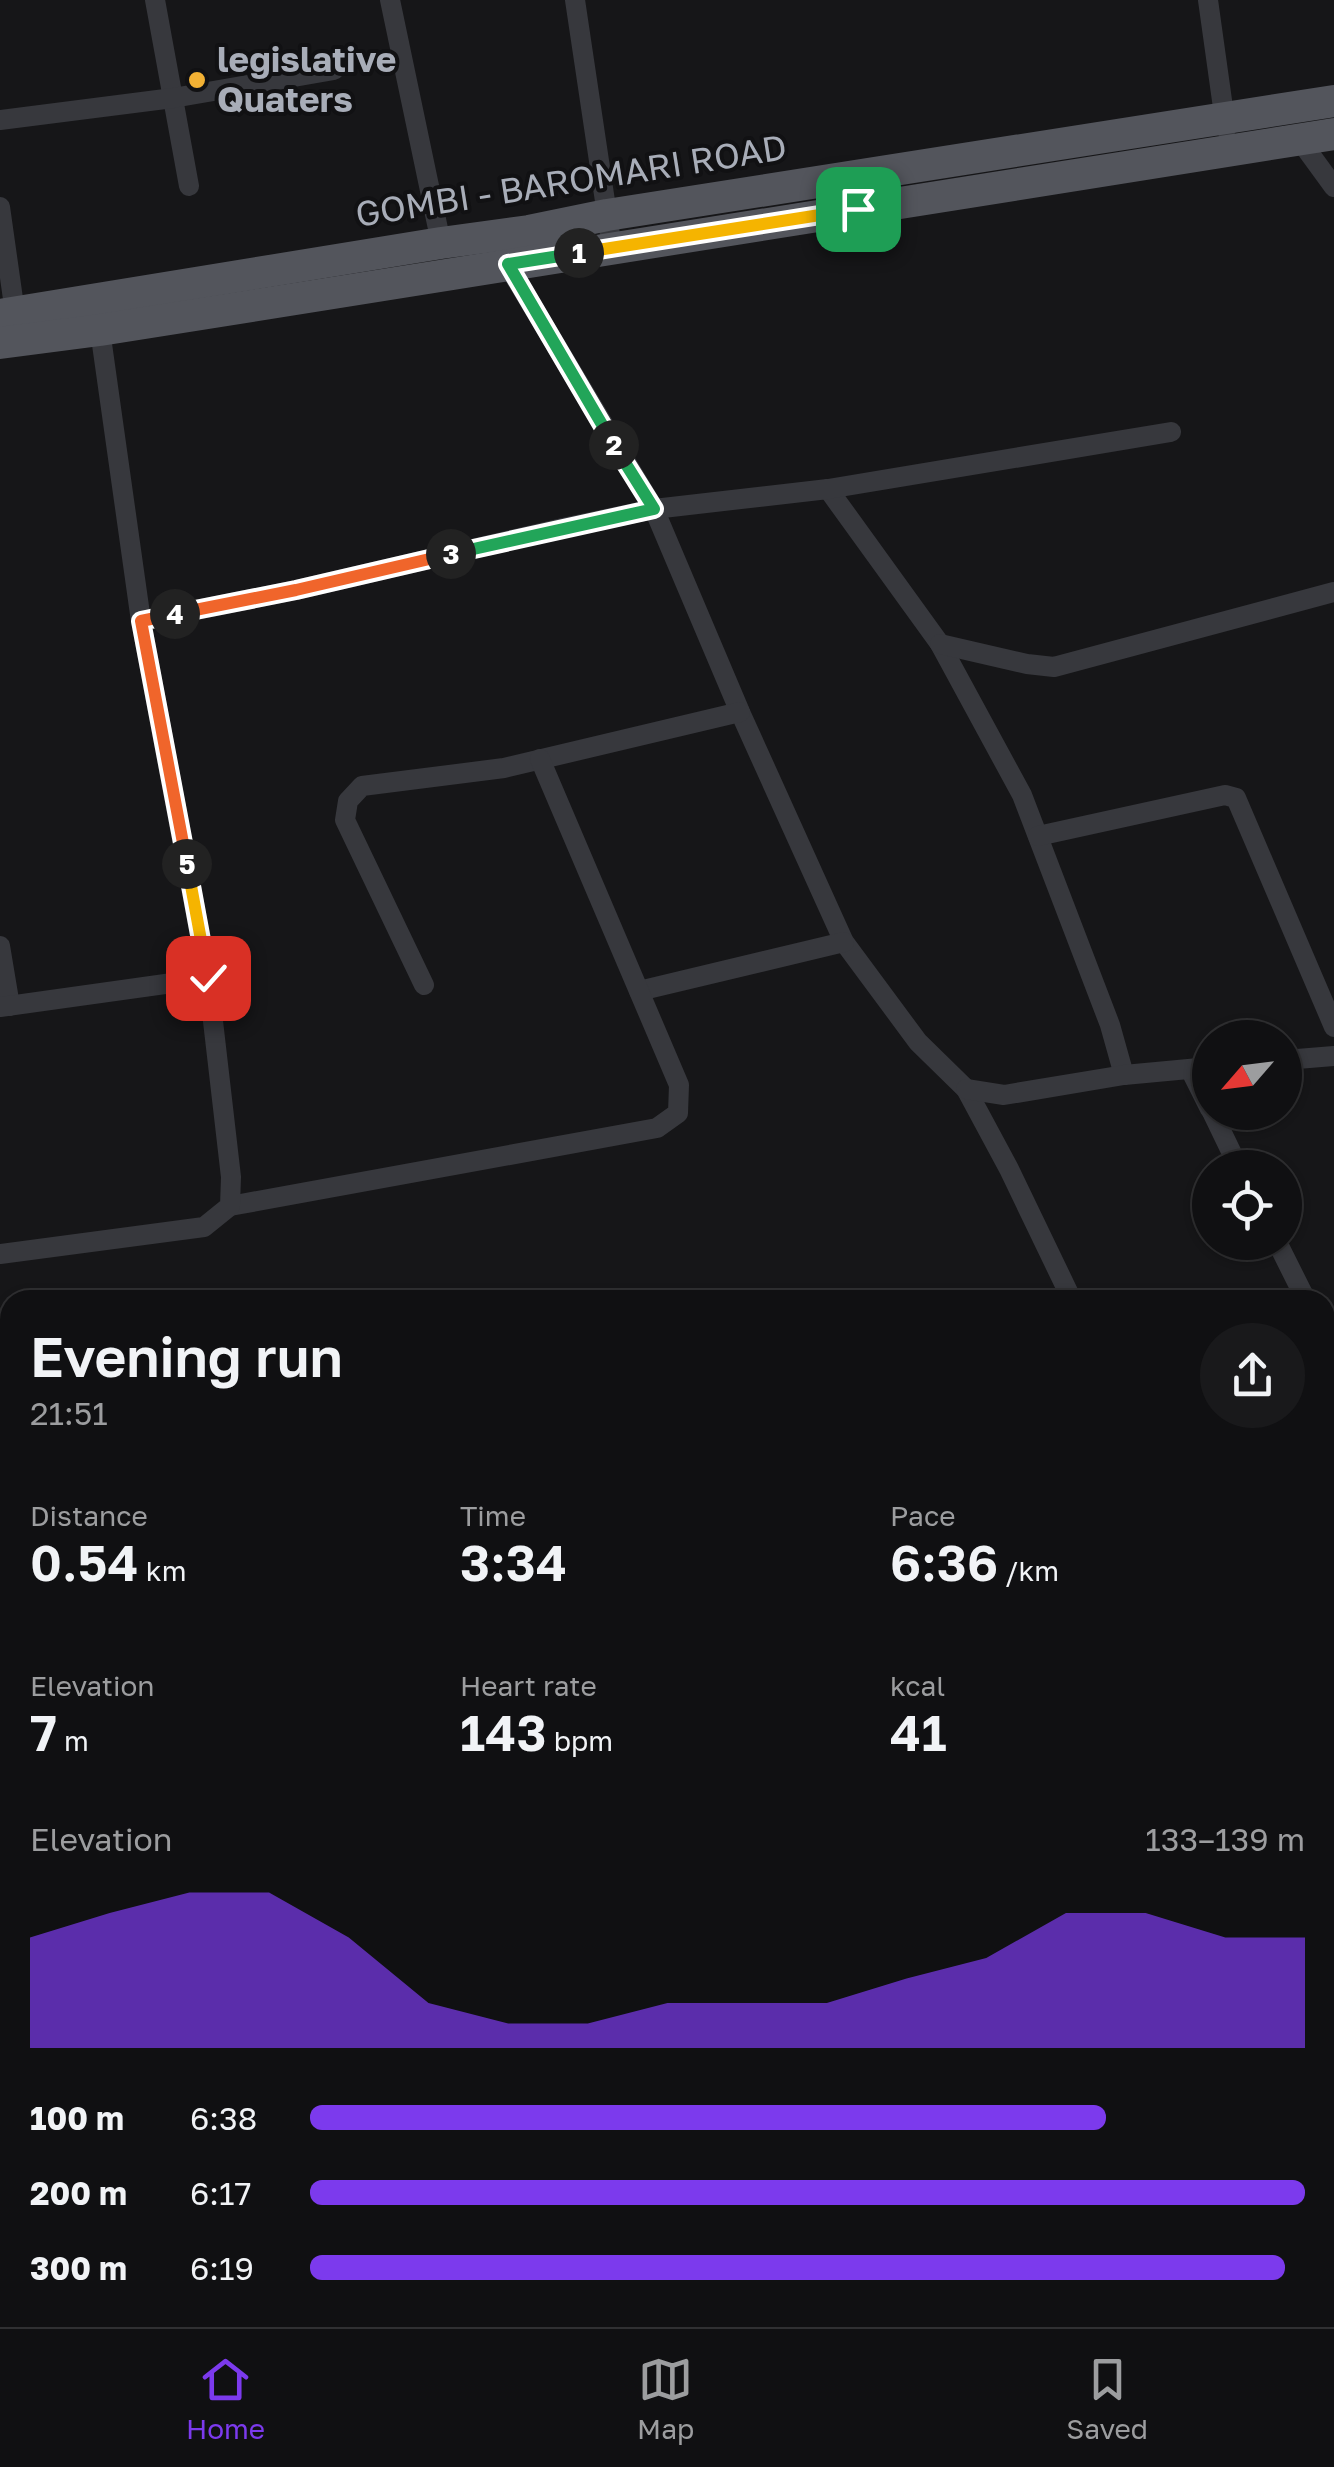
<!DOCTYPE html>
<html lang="en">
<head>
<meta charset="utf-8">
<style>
  :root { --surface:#101012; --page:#19191b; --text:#f1f3f6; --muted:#9c9d9f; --line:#303032; --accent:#7c3aed }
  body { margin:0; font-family:"Golos Text",sans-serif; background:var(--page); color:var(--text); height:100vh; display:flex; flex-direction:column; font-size:38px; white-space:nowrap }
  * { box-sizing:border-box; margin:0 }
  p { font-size:32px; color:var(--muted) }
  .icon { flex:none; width:55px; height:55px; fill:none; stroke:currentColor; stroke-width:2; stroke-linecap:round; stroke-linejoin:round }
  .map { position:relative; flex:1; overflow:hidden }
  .drawer { position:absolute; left:0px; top:1290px; width:1335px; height:1038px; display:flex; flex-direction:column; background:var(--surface); border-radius:30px 30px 0 0; box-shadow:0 2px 8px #0004,0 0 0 2px var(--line) }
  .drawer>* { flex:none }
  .needle { width:65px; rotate:242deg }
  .controls { position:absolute; left:1192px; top:1020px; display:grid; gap:20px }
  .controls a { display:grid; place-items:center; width:110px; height:110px; border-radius:50%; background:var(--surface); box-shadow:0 2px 8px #0004,0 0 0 2px var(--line); font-size:50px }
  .pin { position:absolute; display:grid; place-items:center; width:85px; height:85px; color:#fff; margin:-42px; border-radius:20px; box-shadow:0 5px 15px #0006 }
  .km { position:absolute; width:50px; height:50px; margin:-25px; border-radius:50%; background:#222; color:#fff; font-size:28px; line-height:50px; text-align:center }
  .round { display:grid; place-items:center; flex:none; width:105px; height:105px; border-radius:52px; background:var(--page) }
  .overview { display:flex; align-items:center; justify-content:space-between; height:170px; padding:0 30px }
  h1 { font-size:55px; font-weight:600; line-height:75px }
  .stats { display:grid; grid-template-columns:repeat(3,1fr); gap:15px; height:170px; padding:10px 30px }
  .stats div { display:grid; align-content:center }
  .stats b { font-size:50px; font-weight:600 }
  .stats small { font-size:28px; font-weight:400 }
  .stats p { font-size:28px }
  .chart { height:280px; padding:20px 30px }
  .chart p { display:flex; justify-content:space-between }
  .chart svg { width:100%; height:180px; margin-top:10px; fill:var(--accent); opacity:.7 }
  ul { padding:0 30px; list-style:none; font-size:32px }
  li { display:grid; grid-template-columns:160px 120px 1fr; align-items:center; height:75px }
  li i { height:25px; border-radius:12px; background:var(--accent) }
  .menu { display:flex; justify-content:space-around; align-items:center; height:140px; border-top:2px solid var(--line); background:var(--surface); font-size:28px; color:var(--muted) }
  .menu a { display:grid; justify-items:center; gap:5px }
  .menu .current { color:var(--accent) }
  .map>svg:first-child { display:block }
</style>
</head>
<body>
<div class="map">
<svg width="1334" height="2327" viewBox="0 0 1334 2327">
  <rect width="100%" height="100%" fill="#161618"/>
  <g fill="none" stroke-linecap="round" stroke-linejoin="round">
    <!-- street -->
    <g stroke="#37383d" stroke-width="20">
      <path d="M 155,0 L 189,186"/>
      <path d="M 390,0 L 441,243"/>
      <path d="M 575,0 L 612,248"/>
      <path d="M 1208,0 L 1226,129"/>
      <path d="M 0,120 L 173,98 L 334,70"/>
      <path d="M 1299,139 L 1334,187"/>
      <path d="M 0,207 L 15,313"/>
      <path d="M 507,264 L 654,509 L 740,712 L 844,942 L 918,1042 L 966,1089 L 1009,1169 L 1072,1300"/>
      <path d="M 828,489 L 940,644 L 1022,795 L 1110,1025 L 1124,1075"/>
      <path d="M 141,621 L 296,590 L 563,528 L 654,509 L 828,489 L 1171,432"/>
      <path d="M 940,644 L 1027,664 L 1054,667 L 1334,592"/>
      <path d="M 1038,836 L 1225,795 L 1236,798 L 1334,1027"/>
      <path d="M 0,946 L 10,1006"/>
      <path d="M 424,985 L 345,820 L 348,801 L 362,786 L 504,768 L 740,712"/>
      <path d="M 639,991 L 844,942"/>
      <path d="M 0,1007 L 208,978"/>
      <path d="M 1285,1060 L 1334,1056"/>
      <path d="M 1190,1069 L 1210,1109"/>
      <path d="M 966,1089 L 1004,1095 L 1124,1075 L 1210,1067"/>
      <path d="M 1212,1112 L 1239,1168"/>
      <path d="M 230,1206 L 657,1128 L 678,1113 L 679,1085 L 540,759"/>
      <path d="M 1277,1242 L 1306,1300"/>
      <path d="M 0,1254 L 204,1227 L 230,1206 L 231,1177 L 208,978 L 141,621 L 100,330"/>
      <path d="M 1325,1315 L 1334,1320"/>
      <path d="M 1325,1339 L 1334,1357"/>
      <path d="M 0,2063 L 10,2075"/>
      <path d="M 0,2292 L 10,2285"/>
      <path d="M 213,2318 L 222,2327"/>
      <path d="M 705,2318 L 720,2327"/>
      <path d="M 463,2327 L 473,2318"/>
      <path d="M 771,2327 L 775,2318"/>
    </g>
    <!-- primary -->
    <g stroke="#53555c" stroke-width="32">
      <path d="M 0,315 L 441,243 L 529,231 L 607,215 L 1334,101"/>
      <path d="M 0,343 L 100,330 L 1334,134"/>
    </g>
  </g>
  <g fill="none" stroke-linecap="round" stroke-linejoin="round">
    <!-- split-1 casing -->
    <g stroke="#fff" stroke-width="20">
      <path id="split-1" d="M 579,253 L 858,209"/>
    </g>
    <!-- split-2 casing -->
    <g stroke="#fff" stroke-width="20">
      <path id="split-2" d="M 579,253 L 508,264 L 614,445"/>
    </g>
    <!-- split-3 casing -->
    <g stroke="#fff" stroke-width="20">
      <path id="split-3" d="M 451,554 L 654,509 L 614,445"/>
    </g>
    <!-- split-4 casing -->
    <g stroke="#fff" stroke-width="20">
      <path id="split-4" d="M 175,614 L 296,590 L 451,554"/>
    </g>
    <!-- split-5 casing -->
    <g stroke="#fff" stroke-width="20">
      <path id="split-5" d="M 175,614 L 141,621 L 187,864"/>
    </g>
    <!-- split-6 casing -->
    <g stroke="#fff" stroke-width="20">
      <path id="split-6" d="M 187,864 L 208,978"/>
    </g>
    <!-- split-1 -->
    <use href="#split-1" stroke="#f5b400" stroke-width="12"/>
    <!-- split-2 -->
    <use href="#split-2" stroke="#22a559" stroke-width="12"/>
    <!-- split-3 -->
    <use href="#split-3" stroke="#22a559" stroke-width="12"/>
    <!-- split-4 -->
    <use href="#split-4" stroke="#f0652b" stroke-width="12"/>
    <!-- split-5 -->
    <use href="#split-5" stroke="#f0652b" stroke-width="12"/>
    <!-- split-6 -->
    <use href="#split-6" stroke="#f5b400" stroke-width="12"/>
  </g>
  <!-- markers -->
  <circle fill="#f2b134" stroke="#111113" stroke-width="4" cx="197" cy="80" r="10"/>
  <g text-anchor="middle" stroke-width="8" stroke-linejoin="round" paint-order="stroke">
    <!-- poi labels -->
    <g font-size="35" font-weight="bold" fill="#a8adb8" stroke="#111113" text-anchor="start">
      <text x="217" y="72">legislative<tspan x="217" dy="40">Quaters</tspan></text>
    </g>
    <!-- street labels -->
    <g font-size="35" fill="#a8adb8" stroke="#111113">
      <text transform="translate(571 181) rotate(-9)" y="12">GOMBI - BAROMARI ROAD</text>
    </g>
  </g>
</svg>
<div class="controls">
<a><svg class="needle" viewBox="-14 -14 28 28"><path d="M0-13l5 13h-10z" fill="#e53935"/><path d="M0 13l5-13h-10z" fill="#9c9d9f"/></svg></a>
<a><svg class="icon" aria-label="locate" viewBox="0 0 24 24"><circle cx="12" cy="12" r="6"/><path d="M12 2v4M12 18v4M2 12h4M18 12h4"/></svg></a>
</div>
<div class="pin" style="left:858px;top:209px;background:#1e9e55"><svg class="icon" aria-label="arrive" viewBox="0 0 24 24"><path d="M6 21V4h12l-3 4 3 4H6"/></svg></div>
<div class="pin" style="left:208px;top:978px;background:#d93025"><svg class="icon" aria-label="check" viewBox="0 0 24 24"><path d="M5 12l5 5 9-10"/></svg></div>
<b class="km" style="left:579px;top:253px">1</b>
<b class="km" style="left:614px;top:445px">2</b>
<b class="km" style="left:451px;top:554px">3</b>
<b class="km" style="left:175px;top:614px">4</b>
<b class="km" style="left:187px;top:864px">5</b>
<section class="drawer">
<div class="overview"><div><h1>Evening run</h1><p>21:51</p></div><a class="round"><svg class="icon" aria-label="share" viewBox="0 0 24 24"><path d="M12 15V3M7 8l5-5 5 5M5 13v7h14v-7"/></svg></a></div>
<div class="stats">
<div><p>Distance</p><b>0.54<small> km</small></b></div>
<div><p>Time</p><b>3:34</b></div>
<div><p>Pace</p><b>6:36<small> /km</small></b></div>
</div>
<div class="stats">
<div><p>Elevation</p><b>7<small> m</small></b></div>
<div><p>Heart rate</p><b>143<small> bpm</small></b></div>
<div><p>kcal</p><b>41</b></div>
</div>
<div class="chart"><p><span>Elevation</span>133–139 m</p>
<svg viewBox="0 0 160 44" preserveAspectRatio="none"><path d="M0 44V17L10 11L20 6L30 6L40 17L50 33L60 38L70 38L80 33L90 33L100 33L110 27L120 22L130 11L140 11L150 17L160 17V44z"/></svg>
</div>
<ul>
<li><b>100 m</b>6:38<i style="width:80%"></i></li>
<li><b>200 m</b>6:17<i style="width:100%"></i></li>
<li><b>300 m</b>6:19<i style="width:98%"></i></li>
</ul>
</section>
</div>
<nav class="menu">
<a class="current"><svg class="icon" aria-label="home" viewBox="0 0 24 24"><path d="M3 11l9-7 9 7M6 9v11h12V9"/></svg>Home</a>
<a><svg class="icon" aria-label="map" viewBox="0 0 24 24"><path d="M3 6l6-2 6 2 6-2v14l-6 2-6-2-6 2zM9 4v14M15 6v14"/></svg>Map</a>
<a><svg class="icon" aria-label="saved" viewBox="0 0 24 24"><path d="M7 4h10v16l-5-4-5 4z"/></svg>Saved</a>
</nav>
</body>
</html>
